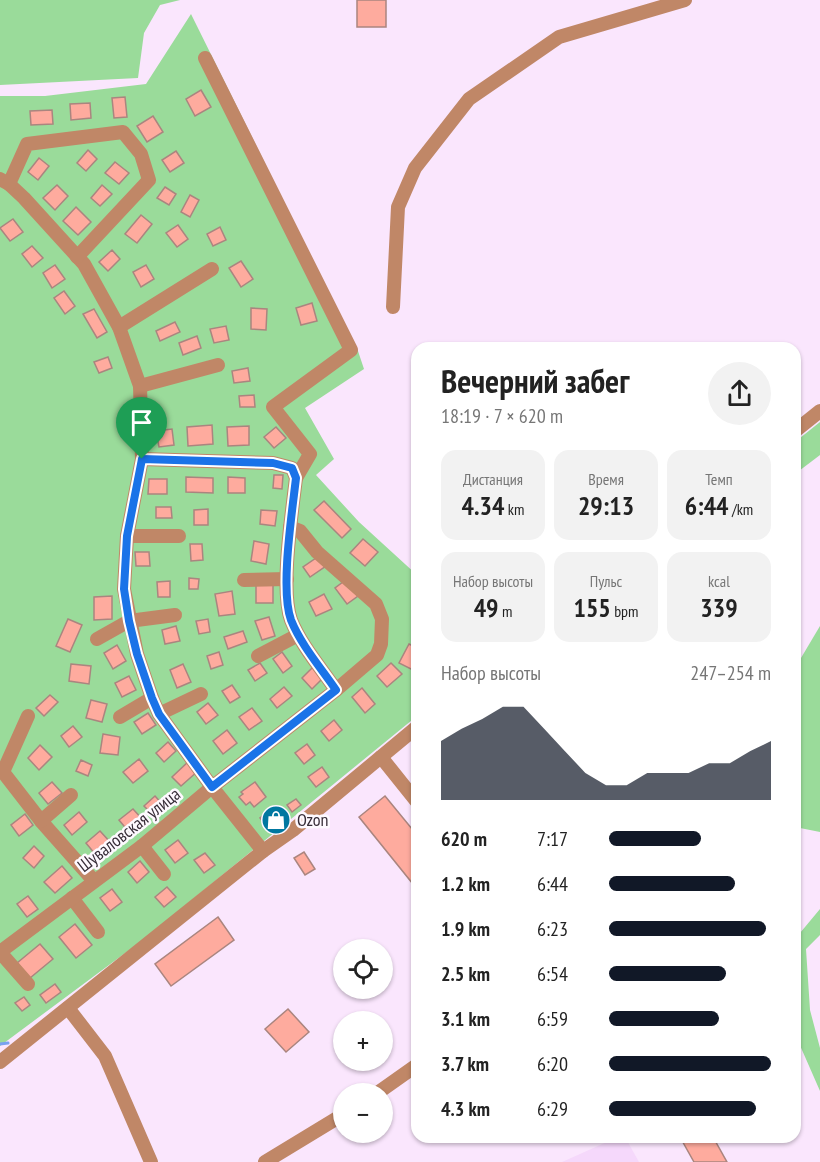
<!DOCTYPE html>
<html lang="ru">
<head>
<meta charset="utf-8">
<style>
  :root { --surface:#fff; --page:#f2f2f2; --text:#222; --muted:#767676; --accent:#111827 }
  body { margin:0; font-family:"PT Sans Narrow",sans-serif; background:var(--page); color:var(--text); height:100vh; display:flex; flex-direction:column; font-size:22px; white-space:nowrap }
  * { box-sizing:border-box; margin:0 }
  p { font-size:20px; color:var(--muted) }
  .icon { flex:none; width:33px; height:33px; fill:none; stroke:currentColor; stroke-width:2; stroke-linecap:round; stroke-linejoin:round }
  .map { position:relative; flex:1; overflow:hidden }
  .details { position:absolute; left:411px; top:342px; width:390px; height:801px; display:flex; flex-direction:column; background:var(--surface); border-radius:18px; box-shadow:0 2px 4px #0004 }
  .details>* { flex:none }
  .controls { position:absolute; left:333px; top:939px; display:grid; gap:12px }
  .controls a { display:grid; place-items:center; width:60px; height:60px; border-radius:50%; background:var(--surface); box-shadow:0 2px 4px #0004; font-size:30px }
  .pin { position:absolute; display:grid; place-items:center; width:51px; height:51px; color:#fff; margin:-62px -26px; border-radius:50% 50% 50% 0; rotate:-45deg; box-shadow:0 0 6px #0007 }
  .pin .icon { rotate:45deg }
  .round { display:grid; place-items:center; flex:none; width:63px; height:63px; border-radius:32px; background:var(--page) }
  .head { display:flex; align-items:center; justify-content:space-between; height:102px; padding:0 30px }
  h1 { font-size:33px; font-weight:800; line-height:45px }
  .metrics { display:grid; grid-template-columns:repeat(3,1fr); gap:9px; height:102px; padding:6px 30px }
  .metrics div { display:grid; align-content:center; border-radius:15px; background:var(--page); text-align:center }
  .metrics b { font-size:26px; font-weight:800 }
  .metrics small { font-size:16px; font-weight:400 }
  .metrics p { font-size:16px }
  .chart { height:168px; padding:12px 30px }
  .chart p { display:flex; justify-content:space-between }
  .chart svg { width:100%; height:108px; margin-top:6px; fill:var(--accent); opacity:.7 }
  ul { padding:0 30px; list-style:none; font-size:20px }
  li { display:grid; grid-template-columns:96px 72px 1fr; align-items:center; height:45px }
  li i { height:15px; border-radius:8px; background:var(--accent) }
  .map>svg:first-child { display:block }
</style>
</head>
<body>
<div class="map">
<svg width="820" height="1162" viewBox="0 0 820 1162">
  <rect width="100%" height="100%" fill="#fae6fd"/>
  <!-- built -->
  <path fill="#f5d8fb" d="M 618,1137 L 625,1137 L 639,1162 L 562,1162 Z"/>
  <!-- green -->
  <g fill="#9adb9a">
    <path d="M 0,0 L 180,0 L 160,5 L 144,33 L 138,78 L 0,85 Z"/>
    <path d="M 191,14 L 358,351 L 364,369 L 305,408 L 334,459 L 316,475 L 359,522 L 417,575 L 417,716 L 144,939 L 0,1046 L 0,96 L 45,96 L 146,84 Z"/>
    <path d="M 820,422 L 820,455 L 795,474 L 795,442 Z"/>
    <path d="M 820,626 L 820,832 L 795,827 L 795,684 L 798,663 Z"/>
    <path d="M 820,909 L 820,935 L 806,949 L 810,1010 L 820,1048 L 820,1091 L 795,1034 L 795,939 Z"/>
  </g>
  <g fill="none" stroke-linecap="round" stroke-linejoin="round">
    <!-- stream -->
    <path stroke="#78a1f0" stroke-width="3" d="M 0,1044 L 8,1043"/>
  </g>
  <!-- building -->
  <g fill="#feab9e" stroke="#aa857f" stroke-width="1.5">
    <rect x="357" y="0" width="29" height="27"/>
    <path d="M 201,90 L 211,107 L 195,116 L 186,99 Z"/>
    <path d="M 125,97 L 127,117 L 114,118 L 112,98 Z"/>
    <path d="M 90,103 L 91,118 L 71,120 L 70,104 Z"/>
    <path d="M 52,110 L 53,124 L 31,125 L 30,111 Z"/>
    <path d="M 153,116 L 163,132 L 147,142 L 137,126 Z"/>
    <path d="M 88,150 L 97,159 L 86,171 L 77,163 Z"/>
    <path d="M 176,151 L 184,163 L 170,172 L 162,160 Z"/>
    <path d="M 39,158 L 49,166 L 38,180 L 28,172 Z"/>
    <path d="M 115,162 L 129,173 L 119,184 L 105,173 Z"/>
    <path d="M 57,185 L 68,196 L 55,210 L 43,198 Z"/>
    <path d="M 102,185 L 112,194 L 100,206 L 91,198 Z"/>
    <path d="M 165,187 L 176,194 L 169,205 L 157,198 Z"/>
    <path d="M 190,195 L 199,200 L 190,217 L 181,212 Z"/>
    <path d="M 76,207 L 91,222 L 78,235 L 63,221 Z"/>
    <path d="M 141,215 L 152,224 L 137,243 L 125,234 Z"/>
    <path d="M 13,219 L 23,232 L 10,241 L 0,228 Z"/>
    <path d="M 178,225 L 188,239 L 177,247 L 166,233 Z"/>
    <path d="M 220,227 L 226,240 L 213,246 L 207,234 Z"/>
    <path d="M 32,246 L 43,258 L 32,267 L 22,254 Z"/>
    <path d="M 112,250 L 120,259 L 108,271 L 99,262 Z"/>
    <path d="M 241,261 L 253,279 L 241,287 L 229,268 Z"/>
    <path d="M 55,265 L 65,279 L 52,288 L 43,273 Z"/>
    <path d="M 146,265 L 154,279 L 141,287 L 133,272 Z"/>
    <path d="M 64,291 L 75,306 L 65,314 L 54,298 Z"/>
    <path d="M 312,303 L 317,321 L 301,325 L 296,308 Z"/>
    <path d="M 251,308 L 267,309 L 266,330 L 251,329 Z"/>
    <path d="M 94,309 L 107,332 L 97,338 L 83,314 Z"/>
    <path d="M 175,322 L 180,332 L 160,341 L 156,331 Z"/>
    <path d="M 226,326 L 229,340 L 214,343 L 210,329 Z"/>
    <path d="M 197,336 L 201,348 L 183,355 L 179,343 Z"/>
    <path d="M 108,357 L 112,368 L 99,373 L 94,362 Z"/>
    <path d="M 248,368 L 250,381 L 234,383 L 232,371 Z"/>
    <path d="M 254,395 L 255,407 L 240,407 L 239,396 Z"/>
    <path d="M 212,425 L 213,444 L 188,446 L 187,427 Z"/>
    <path d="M 249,426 L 249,445 L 228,446 L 227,427 Z"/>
    <path d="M 276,427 L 286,438 L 274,448 L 264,437 Z"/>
    <path d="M 172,429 L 174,445 L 159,447 L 156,431 Z"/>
    <path d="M 274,475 L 283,475 L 282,489 L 273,488 Z"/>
    <path d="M 186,477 L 213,478 L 213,493 L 186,492 Z"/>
    <path d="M 228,477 L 245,478 L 245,493 L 228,493 Z"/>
    <path d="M 149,479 L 167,479 L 167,494 L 148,494 Z"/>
    <path d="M 324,501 L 351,529 L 342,538 L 314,510 Z"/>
    <path d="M 156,507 L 171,507 L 172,518 L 156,518 Z"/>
    <path d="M 208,509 L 208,525 L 194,525 L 194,510 Z"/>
    <path d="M 261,510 L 277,511 L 275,526 L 260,524 Z"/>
    <path d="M 363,539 L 378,552 L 365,566 L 350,553 Z"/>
    <path d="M 254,541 L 269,544 L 266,564 L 251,561 Z"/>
    <path d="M 190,544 L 202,544 L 203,560 L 191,561 Z"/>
    <path d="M 135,552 L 149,552 L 150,566 L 136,566 Z"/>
    <path d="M 319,556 L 326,566 L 310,577 L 303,567 Z"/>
    <path d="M 189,578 L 199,579 L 198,589 L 189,589 Z"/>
    <path d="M 347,579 L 358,596 L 347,604 L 335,588 Z"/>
    <path d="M 170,581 L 170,597 L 158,597 L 157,582 Z"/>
    <rect x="256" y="584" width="17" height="19"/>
    <path d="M 232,591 L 235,614 L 219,616 L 215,594 Z"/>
    <path d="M 324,594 L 332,609 L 316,616 L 309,602 Z"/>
    <path d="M 112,596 L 112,619 L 94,620 L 94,597 Z"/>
    <path d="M 269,617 L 275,636 L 262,640 L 255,621 Z"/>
    <path d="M 68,619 L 82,625 L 70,652 L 56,646 Z"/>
    <path d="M 208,619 L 210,632 L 199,634 L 196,621 Z"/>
    <path d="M 176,626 L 180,641 L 165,644 L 162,630 Z"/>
    <path d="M 243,631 L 247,642 L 228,649 L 224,637 Z"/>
    <path d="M 409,644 L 417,648 L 417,662 L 413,670 L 399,663 Z"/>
    <path d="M 117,645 L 126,661 L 113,669 L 104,653 Z"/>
    <path d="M 219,652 L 223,665 L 211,669 L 207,656 Z"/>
    <path d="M 282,652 L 292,666 L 283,673 L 273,659 Z"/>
    <path d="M 260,663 L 267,673 L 255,681 L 248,670 Z"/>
    <path d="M 391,663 L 402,674 L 387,687 L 377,676 Z"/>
    <path d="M 71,664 L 91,666 L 89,684 L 69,681 Z"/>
    <path d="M 183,664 L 191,682 L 177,688 L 170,670 Z"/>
    <path d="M 314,666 L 324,677 L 312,689 L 302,678 Z"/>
    <path d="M 129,676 L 136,690 L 122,697 L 115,683 Z"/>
    <path d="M 232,685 L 240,697 L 230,703 L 222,691 Z"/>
    <path d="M 284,687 L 292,696 L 277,708 L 270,699 Z"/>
    <path d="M 362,688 L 375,704 L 365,713 L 352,697 Z"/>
    <path d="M 50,695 L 58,702 L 44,716 L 36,708 Z"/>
    <path d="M 91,700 L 107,704 L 102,722 L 86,718 Z"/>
    <path d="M 208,703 L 218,715 L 206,724 L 197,712 Z"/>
    <path d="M 252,708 L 262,721 L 249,730 L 239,717 Z"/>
    <path d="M 148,713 L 156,725 L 142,734 L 134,722 Z"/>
    <path d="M 334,720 L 342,730 L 329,741 L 321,731 Z"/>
    <path d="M 73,726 L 82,737 L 69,747 L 61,736 Z"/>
    <path d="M 227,730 L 237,743 L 223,754 L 213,741 Z"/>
    <path d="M 103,734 L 120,737 L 118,755 L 100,753 Z"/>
    <path d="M 168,742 L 176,751 L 164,762 L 156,753 Z"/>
    <path d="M 307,744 L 315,755 L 304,764 L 295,753 Z"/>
    <path d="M 40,745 L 52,757 L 39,770 L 28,758 Z"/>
    <path d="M 139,759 L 148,771 L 133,783 L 123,772 Z"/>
    <path d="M 81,760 L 92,765 L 88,776 L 76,771 Z"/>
    <path d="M 189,761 L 198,771 L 181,786 L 172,777 Z"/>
    <path d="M 322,767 L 329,777 L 316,787 L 308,777 Z"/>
    <path d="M 52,782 L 62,793 L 48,804 L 39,793 Z"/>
    <path d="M 255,782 L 266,797 L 254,807 L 250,802 L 246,805 L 239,797 L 243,794 L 241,792 Z"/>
    <path d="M 155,796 L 163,805 L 153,815 L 144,806 Z"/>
    <path d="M 385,796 L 417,835 L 417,889 L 359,817 Z"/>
    <path d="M 296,799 L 301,805 L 292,812 L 287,805 Z"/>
    <path d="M 133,809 L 143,820 L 129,832 L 119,820 Z"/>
    <path d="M 272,809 L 280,820 L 268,829 L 260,818 Z"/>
    <path d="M 79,812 L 87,822 L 72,835 L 64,825 Z"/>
    <path d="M 25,814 L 33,825 L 19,836 L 11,825 Z"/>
    <path d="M 100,831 L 110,842 L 95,854 L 86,843 Z"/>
    <path d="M 178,840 L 188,853 L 175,863 L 165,850 Z"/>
    <path d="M 34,846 L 44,856 L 34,868 L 23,858 Z"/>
    <path d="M 304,852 L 315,869 L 305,875 L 294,858 Z"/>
    <path d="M 205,853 L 215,865 L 204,873 L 194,860 Z"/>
    <path d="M 140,861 L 149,872 L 137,883 L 128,872 Z"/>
    <path d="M 62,866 L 72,878 L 55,893 L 44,882 Z"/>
    <path d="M 167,887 L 176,897 L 164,907 L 155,897 Z"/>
    <path d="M 112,889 L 122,902 L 110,911 L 100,898 Z"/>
    <path d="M 28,896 L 38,909 L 27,917 L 17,904 Z"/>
    <path d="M 218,917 L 234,940 L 171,986 L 155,964 Z"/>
    <path d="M 75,924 L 92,945 L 76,958 L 59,937 Z"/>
    <path d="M 40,944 L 53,959 L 30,978 L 17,963 Z"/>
    <path d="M 55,984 L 61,992 L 46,1003 L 40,995 Z"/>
    <path d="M 24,997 L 30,1005 L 22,1011 L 15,1003 Z"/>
    <path d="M 288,1009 L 309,1032 L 286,1052 L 265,1029 Z"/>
    <path d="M 680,1137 L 713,1137 L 727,1162 L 694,1162 Z"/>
  </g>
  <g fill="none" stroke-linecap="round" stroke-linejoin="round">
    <!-- minor -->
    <g stroke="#c08767" stroke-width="14">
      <path d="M 205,58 L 351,350 L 273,407 L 310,454 L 296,478"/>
      <path d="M 0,179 L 9,184 L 24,198 L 84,264 L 119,327 L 140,386 L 142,459 L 127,536 L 124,589 L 137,654 L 152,698 L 159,714 L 212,787 L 263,851"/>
      <path d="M 9,184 L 27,144 L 123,132 L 141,154 L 149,180 L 77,257"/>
      <path d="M 393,307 L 398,207 L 415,168 L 469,99 L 559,37 L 685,0"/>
      <path d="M 119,327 L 212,269"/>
      <path d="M 140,386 L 218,365"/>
      <path d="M 795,431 L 820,411"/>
      <path d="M 142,459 L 273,463 L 292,468 L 296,478 C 292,513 280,589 291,620 C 301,645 321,668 336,690"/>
      <path d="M 127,536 L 179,536"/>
      <path d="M 244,580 L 287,579"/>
      <path d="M 97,639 L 129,621 L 175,615"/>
      <path d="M 258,656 L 298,635"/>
      <path d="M 159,714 L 201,694"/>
      <path d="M 28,716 L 3,772 L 41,821 L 94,881"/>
      <path d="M 120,717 L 152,698"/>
      <path d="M 381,757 L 417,802"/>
      <path d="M 41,821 L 71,795"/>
      <path d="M 142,846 L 164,874"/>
      <path d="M 72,898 L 98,932"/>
      <path d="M 28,984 L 0,952 L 142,846 L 212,787 L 336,690 L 377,655 L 381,644 L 382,619 L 376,604 L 317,552 L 300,531 L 290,527"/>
      <path d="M 68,1008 L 105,1056 L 151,1162"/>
      <path d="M 0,1062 L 263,851 L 293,830 L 417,727"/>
      <path d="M 376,1094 L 417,1065"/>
      <path d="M 265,1162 L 344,1114"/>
    </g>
  </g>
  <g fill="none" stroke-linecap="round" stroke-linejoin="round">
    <!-- route casing -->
    <g stroke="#fff" stroke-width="12">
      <path id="route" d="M 142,459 L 273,463 L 292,468 L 296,478 C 292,513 280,590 291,620 C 301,645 321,668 336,690 L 212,787 L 159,714 L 152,698 L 137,654 L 129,621 L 124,589 L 127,536 Z"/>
    </g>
    <!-- route -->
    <use href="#route" stroke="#1a73e8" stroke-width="8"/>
  </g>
  <!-- icons -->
  <defs>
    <g id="shop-disc" transform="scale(1.5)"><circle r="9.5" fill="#0077a0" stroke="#fef9ff"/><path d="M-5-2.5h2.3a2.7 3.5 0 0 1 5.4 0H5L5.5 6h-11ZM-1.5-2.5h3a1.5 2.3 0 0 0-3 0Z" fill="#fff"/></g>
  </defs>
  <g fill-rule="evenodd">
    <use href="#shop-disc" x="276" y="820"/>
  </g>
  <g text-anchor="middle" stroke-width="5" stroke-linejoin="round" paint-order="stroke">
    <!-- poi labels -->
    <g font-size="18" fill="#372d38" stroke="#fef9ff" text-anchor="start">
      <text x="297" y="826">Ozon</text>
    </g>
    <!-- street labels -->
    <g font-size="18" fill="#372d38" stroke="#fef9ff">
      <text transform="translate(129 830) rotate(-38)" y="6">Шуваловская улица</text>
    </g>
  </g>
</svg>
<div class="controls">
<a><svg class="icon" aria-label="locate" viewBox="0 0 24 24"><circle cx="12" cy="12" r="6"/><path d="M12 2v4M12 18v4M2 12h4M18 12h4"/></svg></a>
<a>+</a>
<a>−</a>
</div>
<div class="pin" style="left:142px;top:459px;background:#1e9e55"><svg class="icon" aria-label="arrive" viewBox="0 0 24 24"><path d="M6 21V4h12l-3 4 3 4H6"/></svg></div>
<section class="details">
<div class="head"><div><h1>Вечерний забег</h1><p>18:19 · 7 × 620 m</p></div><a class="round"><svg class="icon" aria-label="share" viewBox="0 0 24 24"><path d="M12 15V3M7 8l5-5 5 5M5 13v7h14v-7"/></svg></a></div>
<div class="metrics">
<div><p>Дистанция</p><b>4.34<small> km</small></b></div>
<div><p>Время</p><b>29:13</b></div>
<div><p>Темп</p><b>6:44<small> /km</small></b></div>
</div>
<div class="metrics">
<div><p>Набор высоты</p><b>49<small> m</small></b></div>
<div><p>Пульс</p><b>155<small> bpm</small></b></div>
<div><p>kcal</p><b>339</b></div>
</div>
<div class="chart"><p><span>Набор высоты</span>247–254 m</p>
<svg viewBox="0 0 160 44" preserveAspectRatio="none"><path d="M0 44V20L10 15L20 11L30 6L40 6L50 15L60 24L70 33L80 38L90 38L100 33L110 33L120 33L130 29L140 29L150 24L160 20V44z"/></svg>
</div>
<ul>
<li><b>620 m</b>7:17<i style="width:57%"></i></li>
<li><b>1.2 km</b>6:44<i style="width:78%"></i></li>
<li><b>1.9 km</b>6:23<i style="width:97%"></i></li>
<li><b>2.5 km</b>6:54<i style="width:72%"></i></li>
<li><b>3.1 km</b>6:59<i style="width:68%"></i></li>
<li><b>3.7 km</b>6:20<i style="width:100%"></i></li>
<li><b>4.3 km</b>6:29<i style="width:91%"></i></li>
</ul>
</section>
</div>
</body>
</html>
